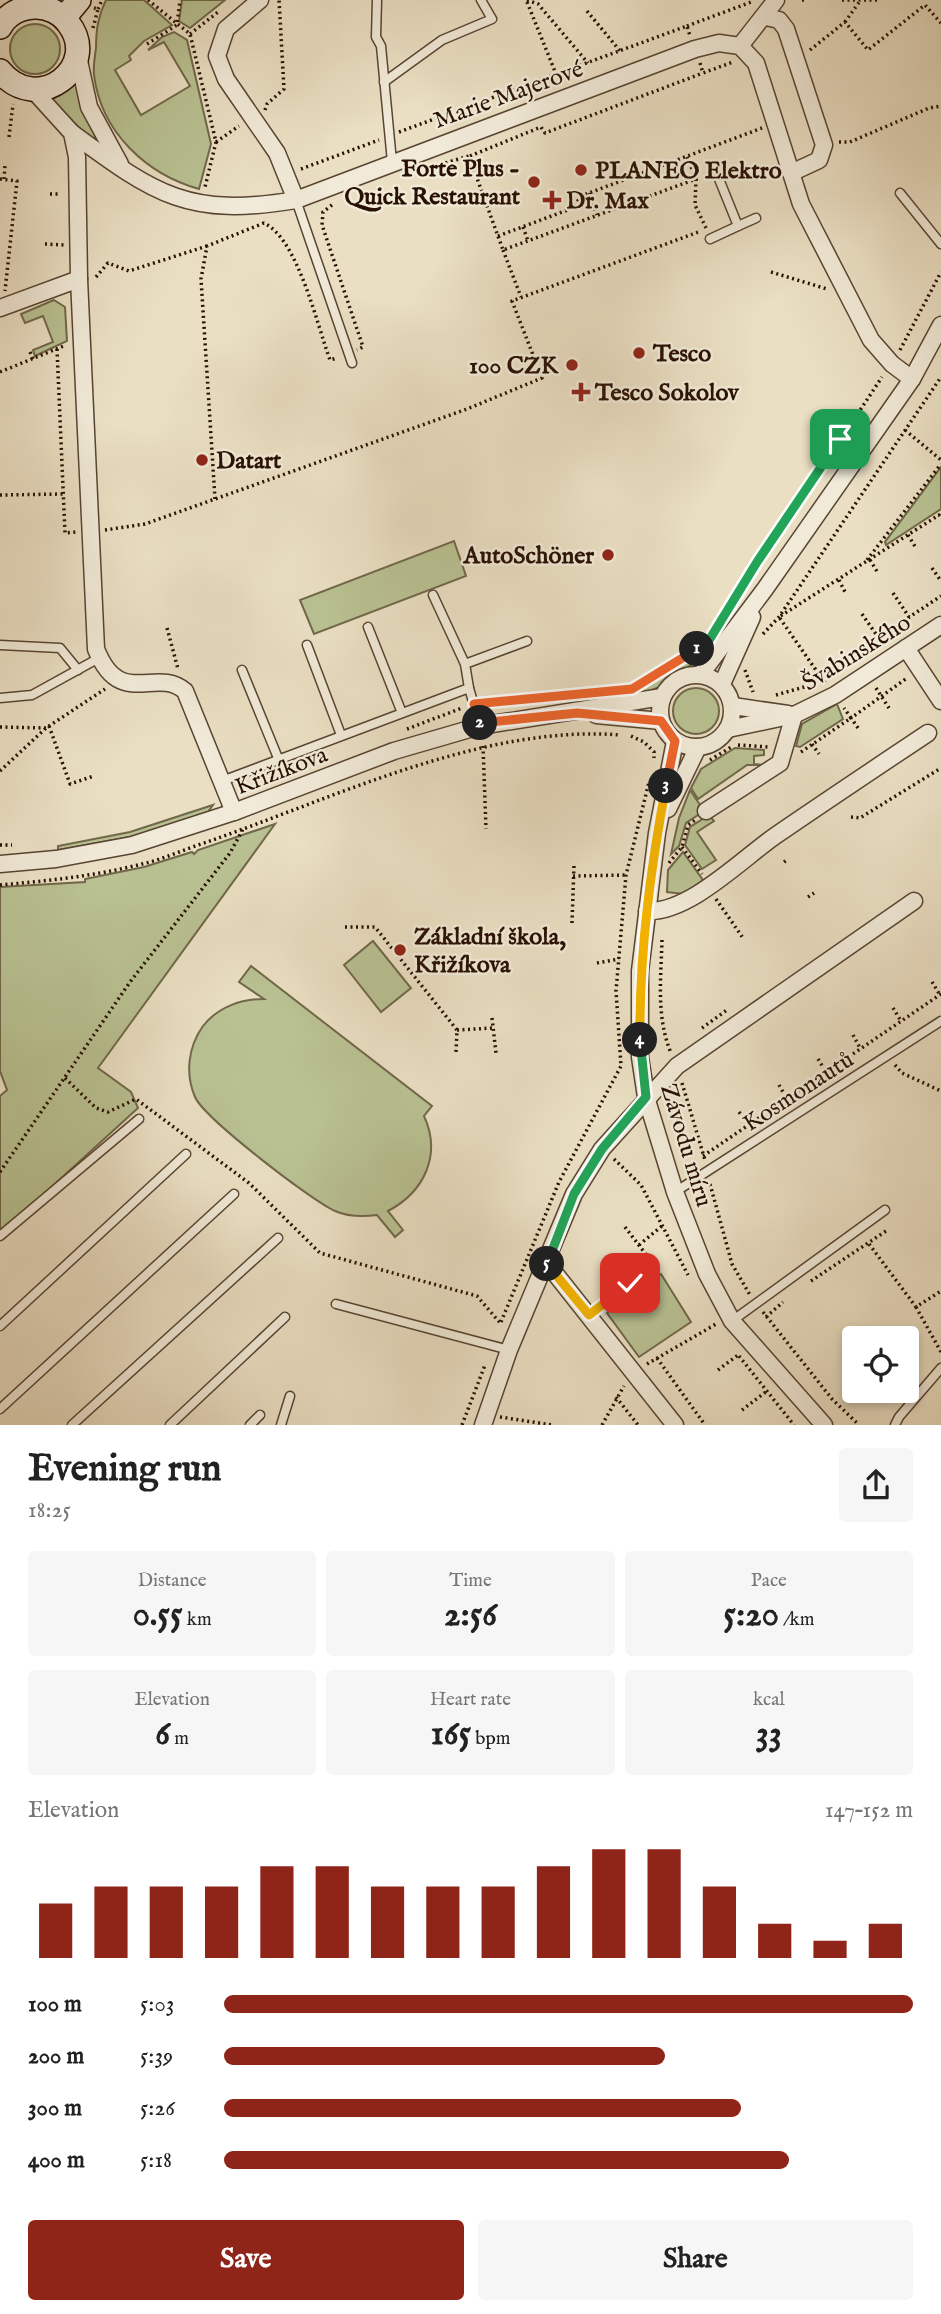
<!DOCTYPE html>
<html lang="en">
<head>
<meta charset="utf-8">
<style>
  :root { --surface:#fff; --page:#f6f6f6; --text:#222; --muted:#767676; --accent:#8f2418 }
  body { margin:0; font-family:"IM FELL English",serif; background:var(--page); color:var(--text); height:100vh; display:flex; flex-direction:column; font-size:26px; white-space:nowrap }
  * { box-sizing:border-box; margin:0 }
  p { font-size:23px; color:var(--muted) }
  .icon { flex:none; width:38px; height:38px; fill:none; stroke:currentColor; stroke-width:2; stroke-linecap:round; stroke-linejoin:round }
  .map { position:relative; height:1425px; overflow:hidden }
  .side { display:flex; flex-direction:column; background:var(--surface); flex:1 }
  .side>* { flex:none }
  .buttons { position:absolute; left:842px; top:1326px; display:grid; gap:14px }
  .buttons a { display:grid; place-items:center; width:77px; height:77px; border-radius:7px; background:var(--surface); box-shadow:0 4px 10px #0003; font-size:35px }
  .pin { position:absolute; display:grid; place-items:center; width:60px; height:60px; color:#fff; margin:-30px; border-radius:14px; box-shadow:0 4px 10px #0006 }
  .km { position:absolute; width:35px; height:35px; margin:-18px; border-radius:50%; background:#222; color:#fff; font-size:19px; line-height:35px; text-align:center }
  .round { display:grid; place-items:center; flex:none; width:74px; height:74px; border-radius:7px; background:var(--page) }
  .overview { display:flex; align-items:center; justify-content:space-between; height:119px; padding:0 28px }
  h1 { font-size:38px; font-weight:700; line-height:52px }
  .stats { display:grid; grid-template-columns:repeat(3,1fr); gap:10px; height:119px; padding:7px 28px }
  .stats div { display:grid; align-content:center; border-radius:7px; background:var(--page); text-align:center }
  .stats b { font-size:35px; font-weight:700 }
  .stats small { font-size:19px; font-weight:400 }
  .stats p { font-size:19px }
  .chart { height:196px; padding:14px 28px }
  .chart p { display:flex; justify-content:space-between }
  .chart svg { width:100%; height:126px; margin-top:7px; stroke:var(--accent); stroke-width:6 }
  .cta { display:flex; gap:14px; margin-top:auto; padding:14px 28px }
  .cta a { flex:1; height:80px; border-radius:7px; background:var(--accent); color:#fff; font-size:28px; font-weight:700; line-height:80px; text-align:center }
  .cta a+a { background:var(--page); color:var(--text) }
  ul { padding:0 28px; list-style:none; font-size:23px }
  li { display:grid; grid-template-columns:112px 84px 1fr; align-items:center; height:52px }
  li i { height:18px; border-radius:9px; background:var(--accent) }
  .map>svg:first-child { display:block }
</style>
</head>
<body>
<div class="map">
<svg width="941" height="1425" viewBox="0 0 941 1425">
  <rect width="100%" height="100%" fill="#eadfc3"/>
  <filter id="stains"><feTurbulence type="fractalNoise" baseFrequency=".00286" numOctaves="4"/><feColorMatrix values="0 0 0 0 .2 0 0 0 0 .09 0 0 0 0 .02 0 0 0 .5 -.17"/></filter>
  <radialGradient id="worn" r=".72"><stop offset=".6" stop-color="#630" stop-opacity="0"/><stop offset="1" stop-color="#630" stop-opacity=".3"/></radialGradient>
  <!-- green -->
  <g fill="#b9c192" stroke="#70684a" stroke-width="2">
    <path d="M 106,0 L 144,0 L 172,25 L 144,41 L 129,56 L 131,60 L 115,70 L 141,115 L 190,86 L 164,42 L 148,50 L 162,37 L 174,32 L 187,40 L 211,144 L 199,189 C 146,174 101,132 94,75 C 93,66 95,56 96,48 C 96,30 98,16 106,0 Z"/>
    <path d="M 182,0 L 225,0 L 190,28 L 179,21 Z"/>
    <circle cx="35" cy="49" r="25"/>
    <path d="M 77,83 L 98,145 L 50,101 Z"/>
    <path d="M 54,300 L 65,307 L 67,341 L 35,356 L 33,350 L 53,342 L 43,316 L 25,323 L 21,314 Z"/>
    <path d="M 941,467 L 941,509 L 886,545 L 885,542 Z"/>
    <path d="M 454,541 L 466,576 L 314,634 L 300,600 Z"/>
    <path d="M 705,647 L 711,651 L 657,688 L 638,695 L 638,687 Z"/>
    <circle cx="696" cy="711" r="23"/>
    <path d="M 837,704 L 843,719 L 800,747 L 796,746 L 802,724 Z"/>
    <path d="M 735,748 L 764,750 L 764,755 L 754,756 L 754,764 L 764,765 L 747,765 L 698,799 L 691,788 L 701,769 Z"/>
    <path d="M 690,790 L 704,811 L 686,823 L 679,846 L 671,854 L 679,818 Z"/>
    <path d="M 213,805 L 208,812 L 146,834 L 58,850 L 58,846 L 130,832 Z"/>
    <path d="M 709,815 L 714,821 L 697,832 L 716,860 L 702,869 L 685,845 L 690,827 Z"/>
    <path d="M 275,824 L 98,1068 L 131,1092 L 138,1108 L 0,1234 L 0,1096 L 7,1090 L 0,1071 L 0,887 L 85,882 L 85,879 L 144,867 L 192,852 L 194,854 L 198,850 Z"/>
    <path d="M 683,852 L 705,883 L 684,894 L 667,892 L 668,870 Z"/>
    <path d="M 373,941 L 411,988 L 381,1012 L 344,965 Z"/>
    <path d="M 251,966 L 432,1106 L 424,1116 C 442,1155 424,1192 388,1211 L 403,1230 L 395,1237 L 377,1215 C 363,1217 349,1217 335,1211 C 312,1201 204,1118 195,1097 C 185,1074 188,1047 203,1026 C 218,1007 241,999 264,999 L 239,982 Z"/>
    <path d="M 661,1274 L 691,1322 L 639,1357 L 607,1313 L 630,1290 Z"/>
  </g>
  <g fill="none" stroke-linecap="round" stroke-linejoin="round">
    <!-- lane casing -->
    <g stroke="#584432" stroke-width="11">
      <g id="lane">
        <path d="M 377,0 L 376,37 L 381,46 L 392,162"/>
        <path d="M 384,82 L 442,40 L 492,19 L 481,0"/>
        <path d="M 719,179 L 738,226 L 756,218"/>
        <path d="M 900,193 L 941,244"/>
        <path d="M 296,200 L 352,363"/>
        <path d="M 710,239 L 738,226"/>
        <path d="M 433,595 L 465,664"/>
        <path d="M 368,627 L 402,713"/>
        <path d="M 0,645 L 60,648 L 78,670"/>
        <path d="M 307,645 L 341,735"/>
        <path d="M 242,670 L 278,758"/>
        <path d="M 469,688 L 480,726"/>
        <path d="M 0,698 L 32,695 L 99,658"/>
        <path d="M 222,781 L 469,688 L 465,664 L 527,641"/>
        <path d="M 675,1192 L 941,1021"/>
        <path d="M 0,1236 L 139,1119"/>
        <path d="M 336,1304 L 509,1350"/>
        <path d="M 589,1315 L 630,1283"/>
        <path d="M 732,1321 L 885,1210"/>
        <path d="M 0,1326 L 186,1154"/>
        <path d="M 0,1409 L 234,1194"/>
        <path d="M 72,1425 L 278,1238"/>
        <path d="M 170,1425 L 285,1317"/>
        <path d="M 250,1425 L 260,1415"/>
        <path d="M 281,1425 L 290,1396"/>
        <path d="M 895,1425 L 899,1417 L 941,1368"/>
      </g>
    </g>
    <!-- street casing -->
    <g stroke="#584432" stroke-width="19">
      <g id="street">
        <path d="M 260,0 L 226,29 L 217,56 L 226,79 L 277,153 L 296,200"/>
        <path d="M 766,17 L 779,20 L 786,29 L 824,145 L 819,160 L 791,173"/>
        <path d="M 740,46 L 776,0"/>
        <path d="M 78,56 L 89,107 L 120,164"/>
        <path d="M 33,90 L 72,133 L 77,157 L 79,279 L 96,649 C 120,710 156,666 185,691 L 234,812"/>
        <path d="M 72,133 C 156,195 189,218 296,200 L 695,49 L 719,43 L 740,46 L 756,63 L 801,204 L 871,340 L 892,364 L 912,379"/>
        <path d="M 0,308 L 79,279"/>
        <path d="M 906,648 L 941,701"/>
        <path d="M 701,674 L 765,589 L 912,379 L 941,325"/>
        <circle cx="696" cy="711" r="36"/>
        <path d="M 722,684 L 752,617"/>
        <path d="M 733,706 L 788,714"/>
        <path d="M 596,715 L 661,721"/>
        <path d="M 728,729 L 794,715 L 835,695 L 941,625"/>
        <path d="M 675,741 L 657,833 L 640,971 L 640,1057 L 646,1097 L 675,1192 L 707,1274 L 732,1321 L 824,1425"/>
        <path d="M 668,809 L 698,747"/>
        <path d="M 706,811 L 780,763 L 794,715"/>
        <path d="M 0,864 L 56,859 L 132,845 L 234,812 L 394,751 L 480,726 L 662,697"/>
        <path d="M 647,911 C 689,913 742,859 775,836 C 826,801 877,767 928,733"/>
        <path d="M 546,1262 L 675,1425"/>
        <path d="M 483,1425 L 509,1350 L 574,1194 L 602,1149 L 677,1066 L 914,901"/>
      </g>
    </g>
    <!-- secondary casing -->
    <g stroke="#281002" stroke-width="26">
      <g id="secondary">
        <path d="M 64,18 L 79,0"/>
        <path d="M 0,27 C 7,14 21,7 36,7 C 48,7 61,13 68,23 C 102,66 38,117 0,71"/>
      </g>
    </g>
    <!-- path -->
    <g stroke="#281002" stroke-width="3.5" stroke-dasharray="2 3.5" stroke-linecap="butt">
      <path d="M 148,0 L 190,34 L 216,142 L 205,187"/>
      <path d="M 527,0 L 538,4 L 588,63"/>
      <path d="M 802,0 L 807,0"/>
      <path d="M 842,0 L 878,0"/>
      <path d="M 527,2 L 556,74"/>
      <path d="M 98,9 L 102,0"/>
      <path d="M 587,11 L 620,51"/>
      <path d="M 845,22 L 860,1"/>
      <path d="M 687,26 L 754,1"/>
      <path d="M 93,28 L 98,9 L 94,8"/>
      <path d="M 190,34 L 218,12"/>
      <path d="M 147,44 L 177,25 L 180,0"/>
      <path d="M 810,50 L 845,22 L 868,50 L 925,5 L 941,23"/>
      <path d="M 700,63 L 703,73 L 733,62"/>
      <path d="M 265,110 L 267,104 L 284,89 L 279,0"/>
      <path d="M 399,132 L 687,26 L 690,36"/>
      <path d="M 9,137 L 13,104"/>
      <path d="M 216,142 L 239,126"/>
      <path d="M 839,142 L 850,142 L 929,108 L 941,106"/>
      <path d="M 470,156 L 541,127 L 545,133 L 703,73"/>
      <path d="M 435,166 L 469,156 L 503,250 L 696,179 L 687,157"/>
      <path d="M 301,169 L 379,140"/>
      <path d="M 0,179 L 17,181 L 5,291"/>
      <path d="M 4,179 L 5,165"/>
      <path d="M 696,179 L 695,205 L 707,230"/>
      <path d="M 589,193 L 597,215"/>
      <path d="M 50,194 L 61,194"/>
      <path d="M 332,205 L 323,212 L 322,225 L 363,347 L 357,350"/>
      <path d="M 523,227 L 528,241"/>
      <path d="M 498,236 L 573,208 L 581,196 L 762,128"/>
      <path d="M 45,244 L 64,245"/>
      <path d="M 503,250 L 521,297"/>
      <path d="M 771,272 L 827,289"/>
      <path d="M 96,277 L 108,263 L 129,271 L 207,246"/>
      <path d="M 57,349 L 65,533 L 76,532"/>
      <path d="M 900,350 L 941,272"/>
      <path d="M 30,352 L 33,359"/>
      <path d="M 0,372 L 66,345"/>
      <path d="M 905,430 L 941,460"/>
      <path d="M 0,495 L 64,494"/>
      <path d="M 215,499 L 201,279 L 207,246 L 264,223 C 298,239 317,325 330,360 L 337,358"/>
      <path d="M 105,530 L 145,524 L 467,409 L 542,378 L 512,301 L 701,231"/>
      <path d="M 908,535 L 916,548"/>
      <path d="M 867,560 L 941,464"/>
      <path d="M 870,560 L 878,573"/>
      <path d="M 932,568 L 941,581"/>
      <path d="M 839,580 L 846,594"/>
      <path d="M 893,593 L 909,617"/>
      <path d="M 730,607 L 882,377"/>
      <path d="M 862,614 L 878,637"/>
      <path d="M 167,628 L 178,669"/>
      <path d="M 763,634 L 779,617 L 941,377"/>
      <path d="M 745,670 L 753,692"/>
      <path d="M 642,683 L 701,646"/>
      <path d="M 825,683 L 779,617 L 939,515 L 941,518"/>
      <path d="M 876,688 L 889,708"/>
      <path d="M 776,695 L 804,687 L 941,596"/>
      <path d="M 483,703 L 559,695"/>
      <path d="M 49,726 L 70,784 L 94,776"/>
      <path d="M 0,727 L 46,728"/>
      <path d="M 858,728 L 851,718 L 907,678"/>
      <path d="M 407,729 L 462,708"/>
      <path d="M 631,736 L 644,742 L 654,752 L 654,758"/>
      <path d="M 812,744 L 819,754"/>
      <path d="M 738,745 L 769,747"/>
      <path d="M 483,746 L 486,829"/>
      <path d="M 801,752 L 851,718 L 844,708"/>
      <path d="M 710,760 L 733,746"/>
      <path d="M 0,771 L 46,728 L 105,689"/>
      <path d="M 851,817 L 860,818 L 941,768"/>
      <path d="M 0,845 L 12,845"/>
      <path d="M 682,847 L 702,874"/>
      <path d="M 784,862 L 788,859"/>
      <path d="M 669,863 L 682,847 L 688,825 L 695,820"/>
      <path d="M 573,876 L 626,875"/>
      <path d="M 0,885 C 47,881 95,876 142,864 C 164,859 185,849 207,842 C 334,798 484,724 620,735"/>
      <path d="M 808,897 L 814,893"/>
      <path d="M 716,899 L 743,938"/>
      <path d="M 572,923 L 574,865"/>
      <path d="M 345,927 L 375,927 L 457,1030 L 456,1052"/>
      <path d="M 662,940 C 661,979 656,1017 671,1053"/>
      <path d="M 597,963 L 619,959"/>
      <path d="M 932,982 L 940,995"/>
      <path d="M 893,1008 L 901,1021"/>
      <path d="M 492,1018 L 496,1053"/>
      <path d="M 702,1028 L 727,1010"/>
      <path d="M 457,1030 L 493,1028"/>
      <path d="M 853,1035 L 860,1048"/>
      <path d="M 818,1059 L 826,1072"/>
      <path d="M 895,1065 L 902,1073 L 941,1091"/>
      <path d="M 65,1078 L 96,1108 L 108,1112 L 136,1099 L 249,1183 L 320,1253 L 477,1296 L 501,1324"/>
      <path d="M 682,1083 L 705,1160"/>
      <path d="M 779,1085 L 787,1099"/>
      <path d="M 739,1112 L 749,1125"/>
      <path d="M 703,1156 L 941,994"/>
      <path d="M 614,1159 L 641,1185 L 688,1275"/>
      <path d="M 0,1172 L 130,982 L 230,853 L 243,829"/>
      <path d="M 710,1184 L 732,1264 L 750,1295"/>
      <path d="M 625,1227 L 654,1265 L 638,1277"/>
      <path d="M 869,1244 L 916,1307 L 941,1291"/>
      <path d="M 639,1245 L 662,1226"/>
      <path d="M 811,1281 L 886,1231"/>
      <path d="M 916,1307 L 941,1352"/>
      <path d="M 763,1312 L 832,1399 L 859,1425"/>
      <path d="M 766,1317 L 783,1302"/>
      <path d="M 501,1322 L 559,1182 L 621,1066 L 616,991 L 626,875 L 649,782"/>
      <path d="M 739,1356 L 794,1425"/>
      <path d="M 657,1358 L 705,1425"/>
      <path d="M 647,1364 L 716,1324"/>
      <path d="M 718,1370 L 738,1355"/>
      <path d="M 616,1397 L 638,1425"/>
      <path d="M 742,1410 L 767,1391"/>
      <path d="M 500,1417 L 552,1425"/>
      <path d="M 462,1425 L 485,1365"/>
      <path d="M 602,1425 L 624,1386"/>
    </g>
    <!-- lane -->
    <use href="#lane" stroke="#f1ead8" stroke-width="8"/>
    <!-- street -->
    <use href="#street" stroke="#f1ead8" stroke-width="16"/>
    <!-- secondary -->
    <use href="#secondary" stroke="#f1ead8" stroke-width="23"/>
  </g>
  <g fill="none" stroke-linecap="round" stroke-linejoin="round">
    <!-- split-1 casing -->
    <g stroke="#fff" stroke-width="14">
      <path id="split-1" d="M 697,649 L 708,642 L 757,562 L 840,439"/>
    </g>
    <!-- split-2 casing -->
    <g stroke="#fff" stroke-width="14">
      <path id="split-2" d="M 480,723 L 474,704 L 632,689 L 697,649"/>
    </g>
    <!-- split-3 casing -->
    <g stroke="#fff" stroke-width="14">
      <path id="split-3" d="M 480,723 L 577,713 L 661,721 L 675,741 L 666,786"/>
    </g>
    <!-- split-4 casing -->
    <g stroke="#fff" stroke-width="14">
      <path id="split-4" d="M 640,1040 C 639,954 650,870 666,786"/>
    </g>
    <!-- split-5 casing -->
    <g stroke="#fff" stroke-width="14">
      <path id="split-5" d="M 547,1264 L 574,1194 L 602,1149 L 646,1097 L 640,1040"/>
    </g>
    <!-- split-6 casing -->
    <g stroke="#fff" stroke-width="14">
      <path id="split-6" d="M 547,1264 L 589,1315 L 630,1283"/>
    </g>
    <!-- split-1 -->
    <use href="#split-1" stroke="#22a559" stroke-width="9"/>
    <!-- split-2 -->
    <use href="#split-2" stroke="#f0652b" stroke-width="9"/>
    <!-- split-3 -->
    <use href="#split-3" stroke="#f0652b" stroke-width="9"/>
    <!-- split-4 -->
    <use href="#split-4" stroke="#f5b400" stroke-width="9"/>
    <!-- split-5 -->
    <use href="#split-5" stroke="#22a559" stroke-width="9"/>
    <!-- split-6 -->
    <use href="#split-6" stroke="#f5b400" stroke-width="9"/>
  </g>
  <!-- markers -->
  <g fill="#8f2418" stroke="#f1ead8" stroke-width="2.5">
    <circle cx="581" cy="170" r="7"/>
    <circle cx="534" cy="182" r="7"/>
    <path d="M548.5 189.5h7v7h7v7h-7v7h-7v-7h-7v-7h7z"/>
    <circle cx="639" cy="353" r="7"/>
    <circle cx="572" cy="365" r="7"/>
    <path d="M577.5 381.5h7v7h7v7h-7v7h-7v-7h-7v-7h7z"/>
    <circle cx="202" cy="460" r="7"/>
    <circle cx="608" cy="555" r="7"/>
    <circle cx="400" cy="950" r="7"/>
  </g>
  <g text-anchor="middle" stroke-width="5" stroke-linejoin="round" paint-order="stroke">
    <!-- street labels -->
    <g font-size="24" fill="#281002" stroke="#f1ead8">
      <text transform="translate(508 94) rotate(-20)" y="8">Marie Majerové</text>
      <text transform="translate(856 652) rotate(-32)" y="8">Švabinského</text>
      <text transform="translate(281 770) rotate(-21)" y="8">Křižíkova</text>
      <text transform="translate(798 1091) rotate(-33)" y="8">Kosmonautů</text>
      <text transform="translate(687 1145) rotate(73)" y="8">Závodu míru</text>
    </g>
    <!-- poi labels -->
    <g font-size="24" font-weight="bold" fill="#281002" stroke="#f1ead8" text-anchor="start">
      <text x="520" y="176" text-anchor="end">Forte Plus -<tspan x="520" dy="28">Quick Restaurant</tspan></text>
      <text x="595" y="178">PLANEO Elektro</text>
      <text x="566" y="208">Dr. Max</text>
      <text x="653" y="361">Tesco</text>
      <text x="558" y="373" text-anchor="end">100 CZK</text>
      <text x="595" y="400">Tesco Sokolov</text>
      <text x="216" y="468">Datart</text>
      <text x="594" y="563" text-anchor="end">AutoSchöner</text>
      <text x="414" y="944">Základní škola,<tspan x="414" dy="28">Křižíkova</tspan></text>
    </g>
  </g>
  <rect width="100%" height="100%" filter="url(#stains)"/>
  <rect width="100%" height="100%" fill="url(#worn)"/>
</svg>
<div class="buttons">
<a><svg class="icon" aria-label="locate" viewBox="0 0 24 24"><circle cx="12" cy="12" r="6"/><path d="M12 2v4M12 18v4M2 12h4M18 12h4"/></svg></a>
</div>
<div class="pin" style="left:840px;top:439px;background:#1e9e55"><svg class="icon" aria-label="arrive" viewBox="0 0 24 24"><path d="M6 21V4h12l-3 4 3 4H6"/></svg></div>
<div class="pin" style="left:630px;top:1283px;background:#d93025"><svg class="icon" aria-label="check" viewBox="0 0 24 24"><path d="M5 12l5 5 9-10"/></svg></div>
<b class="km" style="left:697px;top:649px">1</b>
<b class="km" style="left:480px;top:723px">2</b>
<b class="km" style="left:666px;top:786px">3</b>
<b class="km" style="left:640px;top:1040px">4</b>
<b class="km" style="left:547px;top:1264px">5</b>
</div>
<section class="side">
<div class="overview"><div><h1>Evening run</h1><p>18:25</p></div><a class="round"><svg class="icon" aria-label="share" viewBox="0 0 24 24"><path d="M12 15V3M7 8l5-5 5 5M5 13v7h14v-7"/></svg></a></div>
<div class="stats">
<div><p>Distance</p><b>0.55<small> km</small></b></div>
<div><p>Time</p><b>2:56</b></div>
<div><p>Pace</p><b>5:20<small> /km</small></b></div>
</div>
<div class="stats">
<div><p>Elevation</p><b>6<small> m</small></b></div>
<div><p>Heart rate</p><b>165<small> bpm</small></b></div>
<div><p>kcal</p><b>33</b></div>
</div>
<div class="chart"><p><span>Elevation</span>147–152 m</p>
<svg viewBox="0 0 160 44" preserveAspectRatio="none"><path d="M5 44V25M15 44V19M25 44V19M35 44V19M45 44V12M55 44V12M65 44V19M75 44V19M85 44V19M95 44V12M105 44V6M115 44V6M125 44V19M135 44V32M145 44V38M155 44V32"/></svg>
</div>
<ul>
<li><b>100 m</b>5:03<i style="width:100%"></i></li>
<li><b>200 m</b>5:39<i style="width:64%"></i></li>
<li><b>300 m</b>5:26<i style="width:75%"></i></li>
<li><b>400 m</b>5:18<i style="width:82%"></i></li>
</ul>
<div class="cta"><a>Save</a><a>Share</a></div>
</section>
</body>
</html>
